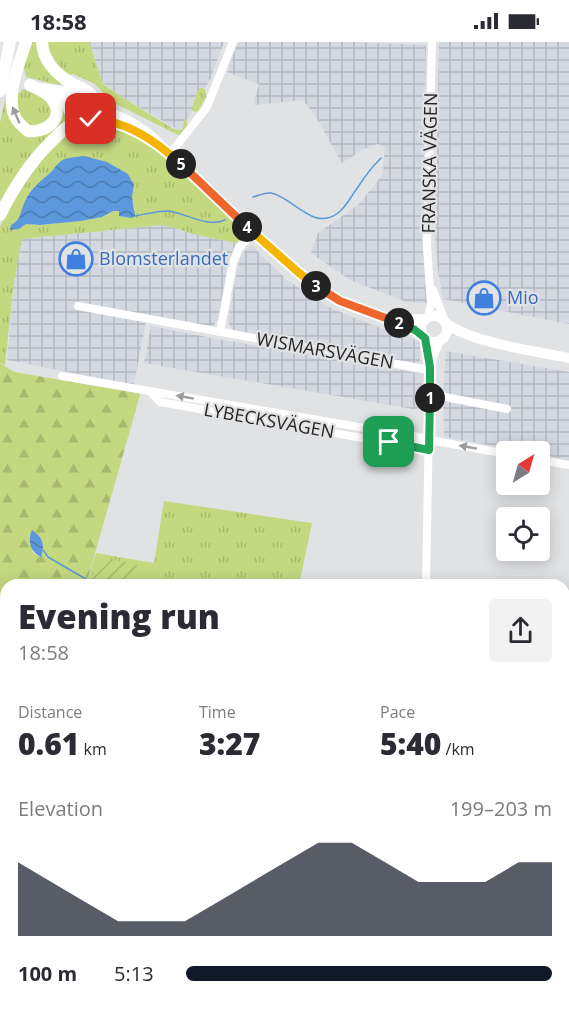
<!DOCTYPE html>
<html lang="en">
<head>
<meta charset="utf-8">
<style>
  :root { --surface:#fff; --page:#f2f2f3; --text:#2b2b33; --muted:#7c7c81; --accent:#111827 }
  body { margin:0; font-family:"Open Sans",sans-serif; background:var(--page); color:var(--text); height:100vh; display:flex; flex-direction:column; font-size:22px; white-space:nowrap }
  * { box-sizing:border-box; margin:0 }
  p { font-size:20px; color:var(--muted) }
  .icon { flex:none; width:33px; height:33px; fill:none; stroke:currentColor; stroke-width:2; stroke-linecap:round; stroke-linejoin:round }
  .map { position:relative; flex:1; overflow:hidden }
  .panel { position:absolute; left:0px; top:537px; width:570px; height:430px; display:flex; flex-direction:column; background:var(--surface); border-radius:18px 18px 0 0; box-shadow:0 3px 15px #0003 }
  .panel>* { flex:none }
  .needle { width:39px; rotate:37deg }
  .fabs { position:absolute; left:496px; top:399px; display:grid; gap:12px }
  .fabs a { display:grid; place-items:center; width:54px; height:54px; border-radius:6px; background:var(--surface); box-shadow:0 3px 15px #0003; font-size:30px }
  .pin { position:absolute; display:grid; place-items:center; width:51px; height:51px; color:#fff; margin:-26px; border-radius:12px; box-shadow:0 3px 9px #0006 }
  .km { position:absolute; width:30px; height:30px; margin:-15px; border-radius:50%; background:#222; color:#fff; font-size:16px; line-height:30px; text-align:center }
  .round { display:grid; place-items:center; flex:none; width:63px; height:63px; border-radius:6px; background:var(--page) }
  .head { display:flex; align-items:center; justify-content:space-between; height:102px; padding:0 18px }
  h1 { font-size:33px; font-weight:800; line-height:45px }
  .stats { display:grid; grid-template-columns:repeat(3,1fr); gap:9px; height:102px; padding:6px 18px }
  .stats div { display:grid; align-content:center }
  .stats b { font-size:30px; font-weight:800 }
  .stats small { font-size:16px; font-weight:400 }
  .stats p { font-size:16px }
  .chart { height:168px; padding:12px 18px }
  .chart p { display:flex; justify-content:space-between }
  .chart svg { width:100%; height:108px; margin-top:6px; fill:var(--accent); opacity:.7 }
  ul { padding:0 18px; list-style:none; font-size:20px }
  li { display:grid; grid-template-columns:96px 72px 1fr; align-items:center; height:45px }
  li i { height:15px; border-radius:8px; background:var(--accent) }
  .status { display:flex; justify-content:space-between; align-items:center; height:42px; padding:0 30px; background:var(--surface); direction:ltr }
  .status svg { height:16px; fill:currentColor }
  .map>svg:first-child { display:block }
</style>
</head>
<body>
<div class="status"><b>18:58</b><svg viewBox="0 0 49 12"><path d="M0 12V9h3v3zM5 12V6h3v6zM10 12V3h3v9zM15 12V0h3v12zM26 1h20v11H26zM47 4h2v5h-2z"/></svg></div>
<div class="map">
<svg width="569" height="967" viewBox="0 0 569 967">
  <defs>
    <pattern id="industrial-grid" width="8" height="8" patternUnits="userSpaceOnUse" patternTransform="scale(1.5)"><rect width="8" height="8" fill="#d3d8e1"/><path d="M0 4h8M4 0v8" fill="none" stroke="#b5b9c1"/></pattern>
    <pattern id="grass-tufts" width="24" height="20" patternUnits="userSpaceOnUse" patternTransform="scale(1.5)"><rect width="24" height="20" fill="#c4d87f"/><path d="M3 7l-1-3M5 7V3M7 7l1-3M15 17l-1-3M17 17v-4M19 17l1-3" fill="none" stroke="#a8b96e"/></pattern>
    <pattern id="forest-firs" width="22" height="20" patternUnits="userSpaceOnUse" patternTransform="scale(1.5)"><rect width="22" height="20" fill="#c4d87f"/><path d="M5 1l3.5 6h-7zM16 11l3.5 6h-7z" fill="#a8b96e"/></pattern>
    <pattern id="garden-furrows" width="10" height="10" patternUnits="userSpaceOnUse" patternTransform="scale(1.5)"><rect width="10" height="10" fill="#c4d87f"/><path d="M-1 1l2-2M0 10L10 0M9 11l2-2" fill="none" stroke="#a8b96e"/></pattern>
    <pattern id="water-waves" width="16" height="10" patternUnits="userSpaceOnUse" patternTransform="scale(1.5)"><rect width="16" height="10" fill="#5c98db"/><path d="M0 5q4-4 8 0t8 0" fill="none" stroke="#4c7cb1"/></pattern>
  </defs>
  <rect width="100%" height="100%" fill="#e1e2e4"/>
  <!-- industrial -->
  <g fill="url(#industrial-grid)">
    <path d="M 89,0 L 224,0 L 211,36 L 193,66 L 182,88 L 177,87 L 125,57 L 103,41 Z"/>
    <path d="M 238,0 L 356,0 L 426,3 L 422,196 L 427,261 L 407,260 L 350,238 L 311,211 L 318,191 L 358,163 L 382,134 L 385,105 L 378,102 L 364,107 L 342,121 L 314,72 L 303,58 L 253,63 L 259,42 L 227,30 Z"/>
    <path d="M 439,0 L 569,0 L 569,282 L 443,257 L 438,229 L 435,192 Z"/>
    <path d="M 161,183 L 176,186 L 193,192 L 236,201 L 228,221 L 218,277 L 214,283 L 208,285 L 147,274 L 134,343 L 7,318 L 14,240 L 21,197 Z"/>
    <path d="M 251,203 L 287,238 L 329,265 L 364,280 L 420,299 L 420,320 L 413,322 L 236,289 L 231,286 L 228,279 L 239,218 L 244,210 Z"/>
    <path d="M 151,284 L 212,296 L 423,332 L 420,366 L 413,367 L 144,321 Z"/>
    <path d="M 446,309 L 569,330 L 569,418 L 540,412 L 540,410 L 523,409 L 444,395 L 443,350 Z"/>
  </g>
  <!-- education -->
  <path fill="#e7d5c4" d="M 564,544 L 569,549 L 569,671 L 564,669 Z"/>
  <!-- grass -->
  <g fill="url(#grass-tufts)" fill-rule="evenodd">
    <path d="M 30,0 L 38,0 L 63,40 L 61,42 L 59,43 L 26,35 L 23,22 Z"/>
    <path d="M 45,0 L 89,0 L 103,42 L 125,57 L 172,86 L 178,88 L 182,88 L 185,77 L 181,74 L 187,78 L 187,85 L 180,93 L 178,93 L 112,60 L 95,42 L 73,32 L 68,33 L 52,21 Z"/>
    <path d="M 8,43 L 7,61 L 36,95 L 59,62 L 69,77 L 0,163 L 0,81 Z"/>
    <path d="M 200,46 L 205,47 L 206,55 L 198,69 L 195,70 L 192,68 L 192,66 L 197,50 Z"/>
    <path d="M 23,47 L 44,55 L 52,68 L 47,82 L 30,85 L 19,74 L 16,54 Z"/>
    <path d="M 99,81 L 126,87 L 137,94 L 173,122 L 241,185 C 242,191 243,198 236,201 L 193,192 L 176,186 L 161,183 L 22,197 L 14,240 L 5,323 L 0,321 L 0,185 L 5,173 L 16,152 L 39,120 L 67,92 L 79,84 ZM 60,120 L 107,120 L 128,132 L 134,143 L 132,155 L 135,168 L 119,171 L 119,169 L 113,169 L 102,175 L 81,179 L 40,183 L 26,182 L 19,187 L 11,183 C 23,177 21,165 27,155 C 35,141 50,133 60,120 Z"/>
    <path d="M 164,459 L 312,481 L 299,543 L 86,543 L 96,511 L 154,521 Z"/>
    <path d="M 564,856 L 569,860 L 569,947 L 564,946 Z"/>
  </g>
  <!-- forest -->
  <g fill="url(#forest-firs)" fill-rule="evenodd">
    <path d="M 0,321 L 14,330 L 138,351 L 140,353 L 86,543 L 6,543 L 6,632 L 0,632 ZM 29,494 L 43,504 L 40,515 L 33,511 Z"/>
    <path d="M 564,950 L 569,952 L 569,967 L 451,967 L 452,962 L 564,962 Z"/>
    <path d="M 180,962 L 446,962 L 444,967 L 178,967 Z"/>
  </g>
  <!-- garden -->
  <path fill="url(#garden-furrows)" d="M 110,517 L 136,522 L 139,528 L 136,543 L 101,543 L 92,537 L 96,524 Z"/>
  <!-- water -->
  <g fill="url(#water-waves)">
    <path d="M 84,114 L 107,120 L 128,132 L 134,143 L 132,155 L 135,174 L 132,176 L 119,174 L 119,169 L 113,169 L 102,175 L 81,179 L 40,183 L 26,182 L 19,187 L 10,188 L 11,183 C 22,177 20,169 25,159 C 31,146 41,139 51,130 C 54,127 57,122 61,119 C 66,115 77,115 84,114 Z"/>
    <path d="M 32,488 C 43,495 45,503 41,515 C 30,510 27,498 32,488 Z"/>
  </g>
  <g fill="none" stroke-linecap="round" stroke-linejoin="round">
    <!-- stream -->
    <g stroke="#5c98db" stroke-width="1.5">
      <path d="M 253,155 C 258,154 265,150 271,151 C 293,155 313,190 338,171 C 347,164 351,154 358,145 C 365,134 372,125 381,116"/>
      <path d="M 135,174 C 146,172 157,169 168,169 C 186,171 207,186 225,178"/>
      <path d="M 43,508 L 48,515 L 96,543"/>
    </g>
    <!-- minor -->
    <g stroke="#fff" stroke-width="8">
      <path d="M 170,112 L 207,65 L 233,0"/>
      <path d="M 433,248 L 444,277"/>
      <path d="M 78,264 L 430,328"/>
      <path d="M 428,275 L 431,262 L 427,202 L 432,0"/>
      <path d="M 220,290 L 233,221 L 239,206 L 253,190"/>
      <path d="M 425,296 L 430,328 L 426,543"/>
      <path d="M 430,324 L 440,298"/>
      <path d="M 62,334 L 429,397"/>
      <path d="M 150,349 L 160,360 L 429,408"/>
      <path d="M 430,352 L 507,367"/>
      <path d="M 429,398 L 507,412"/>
      <path d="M 540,418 L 569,423"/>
      <path d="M 564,679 L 569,682"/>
      <path d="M 564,738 L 569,725"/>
      <path d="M 0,797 L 1,788 L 6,788"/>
      <path d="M 0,885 L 6,886"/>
      <path d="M 0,962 L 13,964"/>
      <path d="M 73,967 L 74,962"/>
      <path d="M 147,967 L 150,962"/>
    </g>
    <!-- major -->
    <g stroke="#fff" stroke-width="10">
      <path d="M 41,46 L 69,50 L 83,50 L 89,52 L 103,67 L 129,79 L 149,92 C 176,118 204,144 232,170 C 274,210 317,256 375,273 C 391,277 408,278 425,277"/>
      <path d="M 52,50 C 70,57 63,68 76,78 L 101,78 L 126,85"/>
      <circle cx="434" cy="287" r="13"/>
      <path d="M 446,281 C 471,301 536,309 569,316"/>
    </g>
    <!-- highway -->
    <g stroke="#fff" stroke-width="12">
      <path d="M 26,0 C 20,20 5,54 15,75 C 18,81 23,85 28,89 C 45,91 64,78 54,60 C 49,51 38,47 30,43"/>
      <path d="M 42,0 C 43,19 57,33 73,42 C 81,46 88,48 93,55"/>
      <path d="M 0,49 L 10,0"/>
      <path d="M 0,173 C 15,143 32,117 56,95 C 63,88 70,81 80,78"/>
    </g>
  </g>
  <!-- one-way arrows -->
  <defs><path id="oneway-solid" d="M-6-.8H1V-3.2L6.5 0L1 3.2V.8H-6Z" transform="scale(1.5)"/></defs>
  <g fill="#9d9d9d">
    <use href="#oneway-solid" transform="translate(16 73) rotate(-113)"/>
    <use href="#oneway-solid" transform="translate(185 355) rotate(-170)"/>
    <use href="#oneway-solid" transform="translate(468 405) rotate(-170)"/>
  </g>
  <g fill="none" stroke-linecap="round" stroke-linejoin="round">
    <!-- split-1 casing -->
    <g stroke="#fff" stroke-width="12">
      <path id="split-1" d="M 389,400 L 429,408 L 430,356"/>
    </g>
    <!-- split-2 casing -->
    <g stroke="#fff" stroke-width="12">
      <path id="split-2" d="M 399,281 L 415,288 L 425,296 L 430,325 L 430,356"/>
    </g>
    <!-- split-3 casing -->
    <g stroke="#fff" stroke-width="12">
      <path id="split-3" d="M 316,244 L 340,259 L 399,281"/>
    </g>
    <!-- split-4 casing -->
    <g stroke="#fff" stroke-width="12">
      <path id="split-4" d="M 247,185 L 298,230 L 316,244"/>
    </g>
    <!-- split-5 casing -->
    <g stroke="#fff" stroke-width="12">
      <path id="split-5" d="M 181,122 L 247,185"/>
    </g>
    <!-- split-6 casing -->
    <g stroke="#fff" stroke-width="12">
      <path id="split-6" d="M 91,77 C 126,78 156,99 181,122"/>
    </g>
    <!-- split-1 -->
    <use href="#split-1" stroke="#22a559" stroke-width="8"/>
    <!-- split-2 -->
    <use href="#split-2" stroke="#22a559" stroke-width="8"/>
    <!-- split-3 -->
    <use href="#split-3" stroke="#f0652b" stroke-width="8"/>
    <!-- split-4 -->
    <use href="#split-4" stroke="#f5b400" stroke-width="8"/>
    <!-- split-5 -->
    <use href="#split-5" stroke="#f0652b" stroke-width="8"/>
    <!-- split-6 -->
    <use href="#split-6" stroke="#f5b400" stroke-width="8"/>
  </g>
  <!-- icons -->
  <defs>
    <g id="shop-ring" transform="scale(1.725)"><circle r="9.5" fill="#e1e2e4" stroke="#3f7fe0" stroke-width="1.5"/><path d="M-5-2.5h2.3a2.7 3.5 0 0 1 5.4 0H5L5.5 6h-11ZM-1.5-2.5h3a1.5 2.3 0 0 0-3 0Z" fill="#3f7fe0"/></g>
  </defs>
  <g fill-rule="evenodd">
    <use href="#shop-ring" x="76" y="217"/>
    <use href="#shop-ring" x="484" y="256"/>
  </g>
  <g text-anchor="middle" stroke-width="4.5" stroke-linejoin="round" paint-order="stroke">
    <!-- street labels -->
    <g font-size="18" fill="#252526" stroke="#e1e2e4">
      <text transform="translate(430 121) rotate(-89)" y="6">FRANSKA VÄGEN</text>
      <text transform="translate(325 309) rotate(10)" y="6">WISMARSVÄGEN</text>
      <text transform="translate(269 379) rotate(10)" y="6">LYBECKSVÄGEN</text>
    </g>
    <!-- shop labels -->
    <g font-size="18" fill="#366cbe" stroke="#e1e2e4" text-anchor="start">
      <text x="99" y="223">Blomsterlandet</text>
      <text x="507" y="262">Mio</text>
    </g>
  </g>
</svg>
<div class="fabs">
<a><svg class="needle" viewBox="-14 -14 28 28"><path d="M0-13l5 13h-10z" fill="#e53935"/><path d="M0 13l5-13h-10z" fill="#7c7c81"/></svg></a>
<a><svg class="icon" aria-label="locate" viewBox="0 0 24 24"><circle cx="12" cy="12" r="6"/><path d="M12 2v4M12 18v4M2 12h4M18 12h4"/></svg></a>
</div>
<div class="pin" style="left:389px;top:400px;background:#1e9e55"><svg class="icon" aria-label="arrive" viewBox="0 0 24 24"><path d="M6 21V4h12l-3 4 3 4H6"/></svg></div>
<div class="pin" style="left:91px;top:77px;background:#d93025"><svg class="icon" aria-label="check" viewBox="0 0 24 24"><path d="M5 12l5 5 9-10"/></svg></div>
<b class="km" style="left:430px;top:356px">1</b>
<b class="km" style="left:399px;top:281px">2</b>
<b class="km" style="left:316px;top:244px">3</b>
<b class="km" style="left:247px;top:185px">4</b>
<b class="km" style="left:181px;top:122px">5</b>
<section class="panel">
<div class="head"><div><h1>Evening run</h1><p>18:58</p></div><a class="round"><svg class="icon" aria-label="share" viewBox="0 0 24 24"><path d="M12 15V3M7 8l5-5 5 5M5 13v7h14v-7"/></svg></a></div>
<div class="stats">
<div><p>Distance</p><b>0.61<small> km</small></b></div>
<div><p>Time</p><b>3:27</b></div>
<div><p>Pace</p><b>5:40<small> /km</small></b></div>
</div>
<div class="chart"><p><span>Elevation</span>199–203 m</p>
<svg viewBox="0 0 160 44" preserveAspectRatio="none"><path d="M0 44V14L10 22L20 30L30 38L40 38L50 38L60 30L70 22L80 14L90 6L100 6L110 14L120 22L130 22L140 22L150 14L160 14V44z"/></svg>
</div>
<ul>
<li><b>100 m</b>5:13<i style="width:100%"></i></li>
</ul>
</section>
</div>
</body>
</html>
